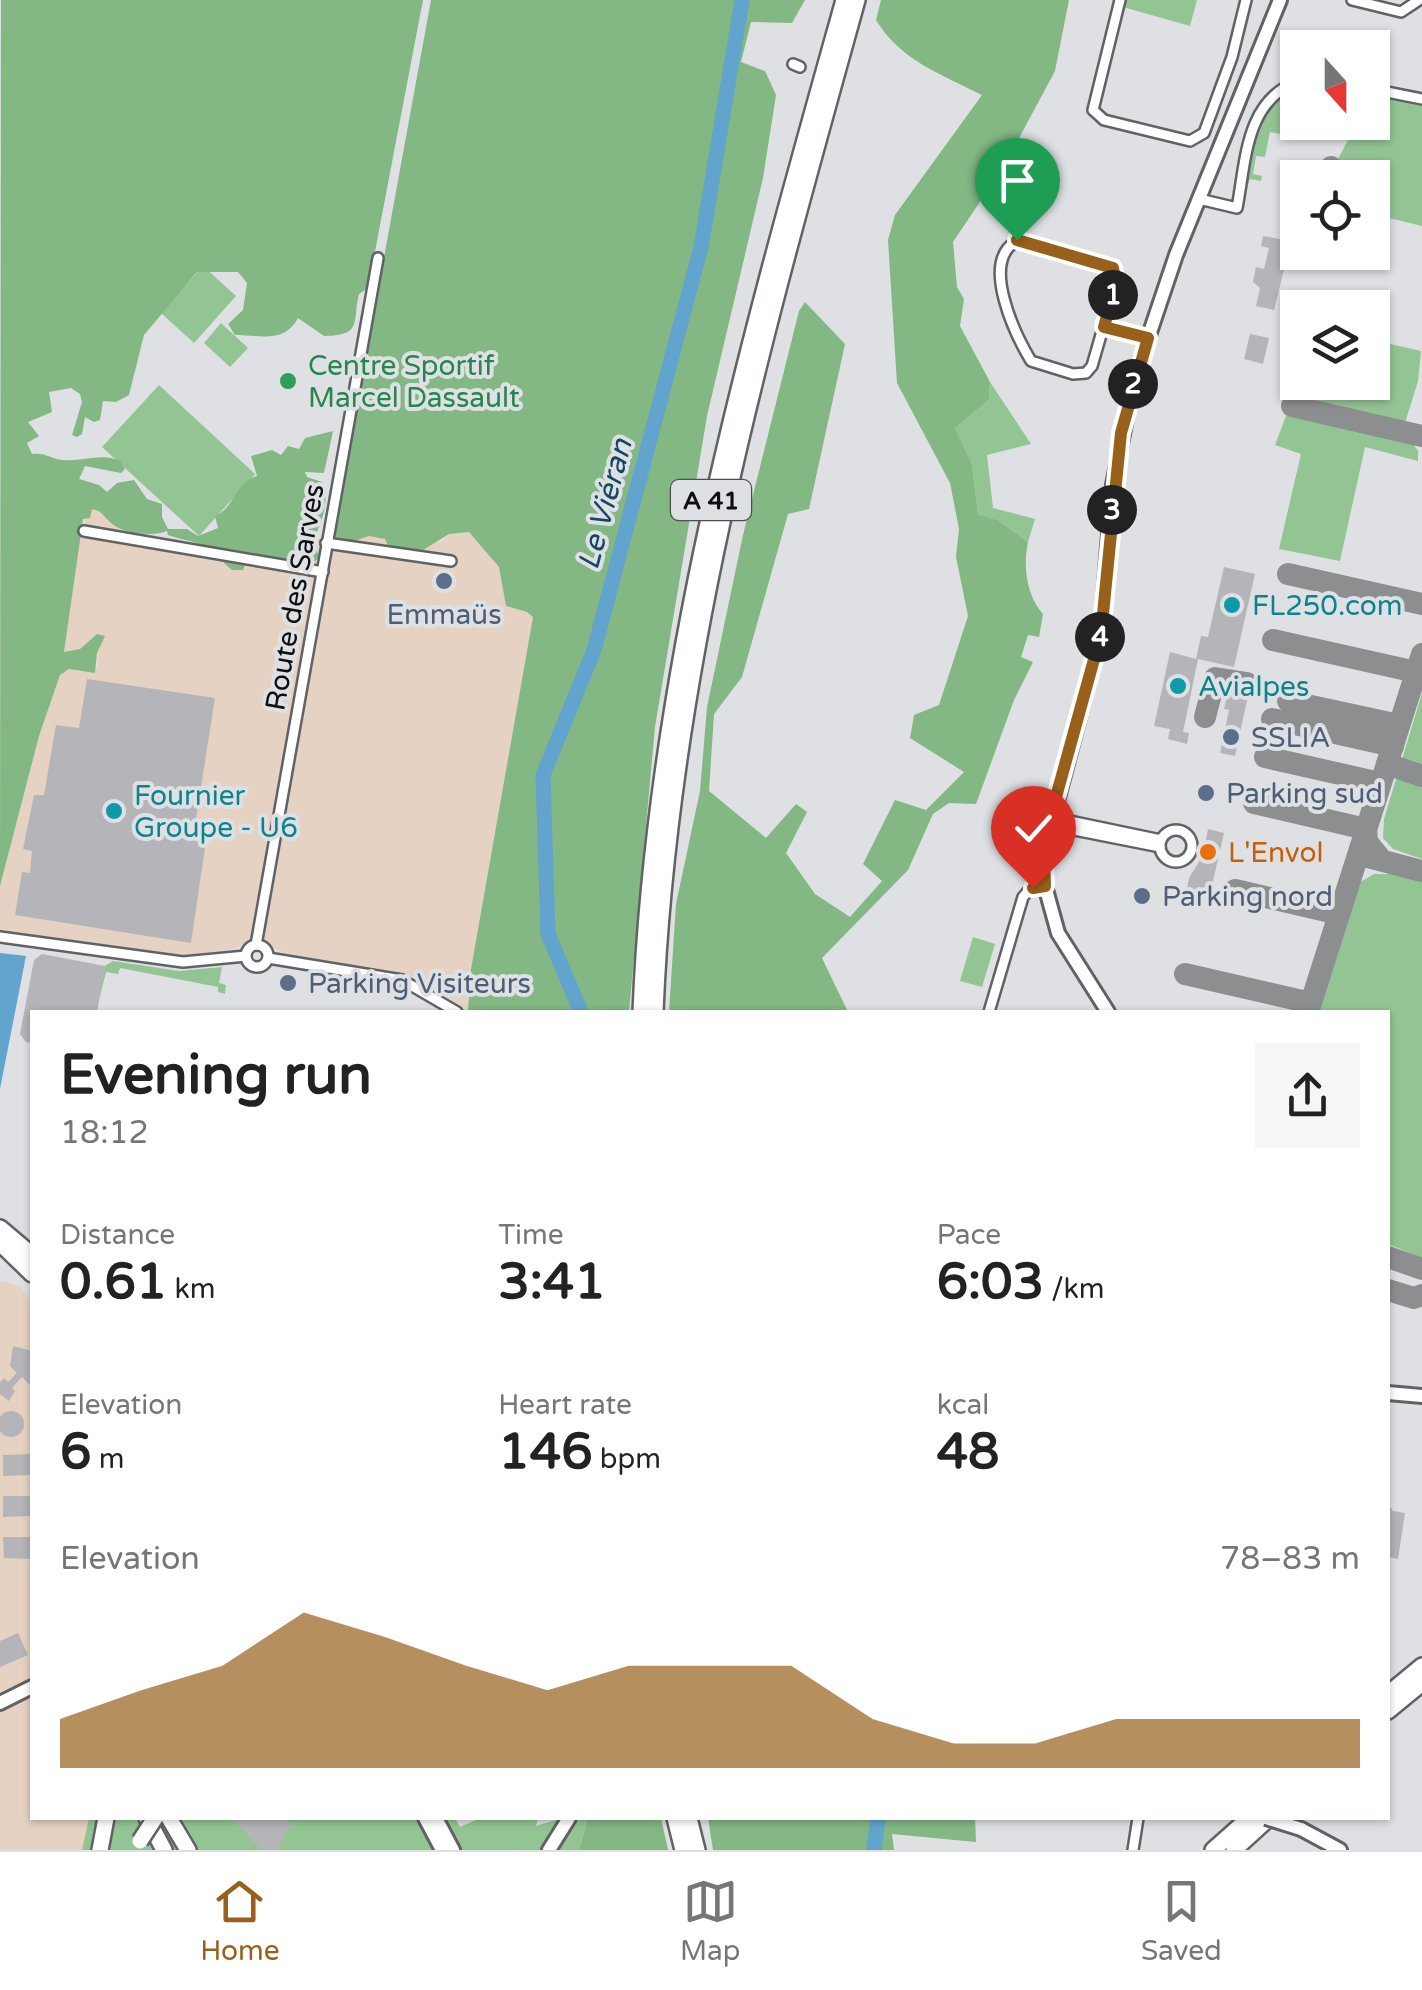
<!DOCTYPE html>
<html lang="en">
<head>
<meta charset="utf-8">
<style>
  :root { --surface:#fff; --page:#f6f6f6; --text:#222; --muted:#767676; --line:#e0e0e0; --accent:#98611b }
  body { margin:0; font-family:"Varela Round",sans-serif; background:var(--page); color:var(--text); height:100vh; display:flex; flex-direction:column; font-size:38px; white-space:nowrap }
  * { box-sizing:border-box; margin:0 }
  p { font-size:32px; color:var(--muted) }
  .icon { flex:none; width:55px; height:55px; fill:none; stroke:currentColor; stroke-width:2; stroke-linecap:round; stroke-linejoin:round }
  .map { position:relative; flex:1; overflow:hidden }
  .sheet { position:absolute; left:30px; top:1010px; width:1360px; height:810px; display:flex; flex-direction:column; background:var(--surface); border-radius:0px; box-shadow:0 2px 8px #0004 }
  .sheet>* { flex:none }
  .needle { width:65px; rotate:159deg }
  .controls { position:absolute; left:1280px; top:30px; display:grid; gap:20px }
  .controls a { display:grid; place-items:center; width:110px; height:110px; border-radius:0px; background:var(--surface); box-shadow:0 2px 8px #0004; font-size:50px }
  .pin { position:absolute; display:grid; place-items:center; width:85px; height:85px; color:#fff; margin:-102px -42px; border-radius:50% 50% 50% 0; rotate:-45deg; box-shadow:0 0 10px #0007 }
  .pin .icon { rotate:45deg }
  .km { position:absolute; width:50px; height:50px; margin:-25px; border-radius:50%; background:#222; color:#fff; font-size:28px; line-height:50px; text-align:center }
  .round { display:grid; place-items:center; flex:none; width:105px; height:105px; border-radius:0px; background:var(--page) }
  .headline { display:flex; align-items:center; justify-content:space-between; height:170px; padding:0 30px }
  h1 { font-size:55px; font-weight:700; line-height:75px }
  .stats { display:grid; grid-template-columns:repeat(3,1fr); gap:15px; height:170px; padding:10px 30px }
  .stats div { display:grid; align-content:center }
  .stats b { font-size:50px; font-weight:700 }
  .stats small { font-size:28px; font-weight:400 }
  .stats p { font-size:28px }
  .chart { height:280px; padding:20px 30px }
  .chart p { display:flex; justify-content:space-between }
  .chart svg { width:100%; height:180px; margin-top:10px; fill:var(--accent); opacity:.7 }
  .tabs { display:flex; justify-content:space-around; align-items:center; height:140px; border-top:2px solid var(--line); background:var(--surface); font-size:28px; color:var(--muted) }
  .tabs a { display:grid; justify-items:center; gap:5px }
  .tabs .on { color:var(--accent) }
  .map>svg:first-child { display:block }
</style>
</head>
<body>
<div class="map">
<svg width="1422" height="1850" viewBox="0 0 1422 1850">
  <rect width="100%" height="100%" fill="#dee0e3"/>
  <!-- industrial -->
  <g fill="#e5d2c2">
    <path d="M 92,508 L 99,509 L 122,529 L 305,563 L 310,538 L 337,539 L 346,544 L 369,536 L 441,542 L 449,534 L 469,532 L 491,554 L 499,567 L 506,606 L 527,612 L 533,617 L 471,968 L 468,1010 L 415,977 L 284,953 L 257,938 L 234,949 L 182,956 L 0,931 L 0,886 L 39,736 L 60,675 L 69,669 L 79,672 L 98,669 L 97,634 L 80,649 L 64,653 L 81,528 Z"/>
    <path d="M 0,1281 L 20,1286 L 32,1304 L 32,1818 L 89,1818 L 82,1850 L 0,1850 Z"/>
  </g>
  <!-- green -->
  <g fill="#93c594">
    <path d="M 1124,0 L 1197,0 L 1190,26 L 1123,7 Z"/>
    <path d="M 1297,87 L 1297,104 L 1280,134 L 1270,132 L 1265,157 L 1256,156 L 1253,174 L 1262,176 L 1261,181 L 1250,179 L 1246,192 C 1254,153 1254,103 1297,87 Z"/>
    <path d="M 1373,95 L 1422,104 L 1422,226 L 1373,214 L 1372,178 L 1339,177 L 1334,167 L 1350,136 L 1348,123 L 1372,122 Z"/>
    <path d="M 203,266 L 236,296 L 194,343 L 161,313 Z"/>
    <path d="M 221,323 L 248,348 L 230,367 L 204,343 Z"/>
    <path d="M 1373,340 L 1421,351 L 1418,381 L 1405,423 L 1291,395 L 1290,376 L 1297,378 L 1298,382 L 1316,383 L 1356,393 L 1359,383 L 1372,382 Z"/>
    <path d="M 990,382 L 1031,444 L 987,455 L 993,508 L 1035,519 L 1028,542 L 998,520 L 978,516 L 972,464 L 955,428 L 989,400 Z"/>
    <path d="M 159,385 L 255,474 L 199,536 L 102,447 Z"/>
    <path d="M 1299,414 L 1409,438 L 1418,451 L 1418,461 L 1365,447 L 1340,561 L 1279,549 L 1301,454 L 1275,445 L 1286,416 Z"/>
    <path d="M 1422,693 L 1422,859 L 1393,849 L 1383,838 L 1384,819 Z"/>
    <path d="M 1374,874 L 1399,874 L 1422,881 L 1422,1258 L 1388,1244 L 1388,1012 L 1317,1012 L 1351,894 L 1357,884 Z"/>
    <path d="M 973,937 L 995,944 L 982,987 L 960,981 Z"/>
    <path d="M 113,961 L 179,971 L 222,967 L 219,983 L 226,985 L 225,994 L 218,992 L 218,987 L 120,968 L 118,974 L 106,972 L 96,1012 L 105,966 Z"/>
    <path d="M 89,1818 L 455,1818 L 460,1827 L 480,1818 L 538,1818 L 536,1826 L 563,1818 L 588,1818 L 579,1850 L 82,1850 Z"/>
  </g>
  <!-- forest -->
  <g fill="#83b784">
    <path d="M 1,0 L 423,0 L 368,288 L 359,294 C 352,323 363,335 324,336 L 298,318 C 284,344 260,335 235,335 L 228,324 L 243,310 L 247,283 L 238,272 L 197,272 L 144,335 L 129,395 L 116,402 L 103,401 L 100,420 L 94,422 L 85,417 L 82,434 L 77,437 L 72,435 L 82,402 L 80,394 L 71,388 L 49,392 L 52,412 L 28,422 L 39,436 L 27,443 L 32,454 C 45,452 51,459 63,460 C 83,462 101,452 120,461 L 125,469 L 121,473 L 85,466 L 79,479 L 99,485 L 107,492 L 117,483 L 134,480 L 147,499 L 162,504 L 162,517 L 168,529 L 187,529 L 198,536 L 218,528 L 215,516 C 236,507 234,483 257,476 L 251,456 L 272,450 L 281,455 L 288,446 L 299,449 L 305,438 L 333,431 L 324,473 L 305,472 L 307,477 L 322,482 C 331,498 321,526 313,540 L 319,557 L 311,566 C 289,564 269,553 248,556 L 243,570 L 232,570 L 224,563 L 225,557 C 206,543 190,542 168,535 L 167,531 C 154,537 123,534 111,523 C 103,516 103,511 92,509 L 90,518 L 83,519 L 64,652 L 80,649 L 97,634 L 105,636 L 97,653 L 95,673 L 69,669 L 60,675 L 39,736 L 0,886 Z"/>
    <path d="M 431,0 L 805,0 L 792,23 L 751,22 L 741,62 L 765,71 L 776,95 L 763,178 L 707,416 L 655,727 L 629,1012 L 468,1010 L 471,969 L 533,617 L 527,612 L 506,606 L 499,567 L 469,532 L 449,534 L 423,550 L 388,546 L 385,539 L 369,536 L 346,544 L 337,539 L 334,531 Z"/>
    <path d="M 881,0 L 1069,0 L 1055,71 L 1004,166 L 953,242 L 957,287 L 964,299 L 960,326 L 990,382 L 989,400 L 955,428 L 972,464 L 978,515 L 998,520 L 1028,542 C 1023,566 1026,595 1043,614 L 1039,637 L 1028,635 L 1021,657 L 1033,662 L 1014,700 L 976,804 L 949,803 L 933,814 L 908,870 L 822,958 L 848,1012 L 669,1012 L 676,904 L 700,791 L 707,707 L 743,535 L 799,311 L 805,302 L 845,344 L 809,509 L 788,514 L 742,677 L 714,714 L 709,791 L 766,838 L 796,804 L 807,812 L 786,853 L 815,894 L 850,917 L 882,881 L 863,864 L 895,800 L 926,810 L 964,772 L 910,738 L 914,715 L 939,705 L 968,616 L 956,557 L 959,529 L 950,483 L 897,383 L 888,240 L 895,215 L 982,95 C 941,74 901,61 876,20 Z"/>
    <path d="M 588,1818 L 661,1818 L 668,1850 L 579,1850 Z"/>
    <path d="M 708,1818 L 975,1818 L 976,1842 L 892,1834 L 894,1850 L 713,1850 Z"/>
  </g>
  <!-- water -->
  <path fill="#62a4cd" d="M 0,953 L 26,956 L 0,1089 Z"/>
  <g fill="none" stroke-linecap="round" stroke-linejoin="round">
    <!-- river -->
    <g stroke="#62a4cd" stroke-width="15">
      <path d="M 581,1012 L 548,934 L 543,775 L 594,650 L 701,247 L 742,0"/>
      <path d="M 874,1850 L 878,1818"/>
    </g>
    <!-- taxiway -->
    <g stroke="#8c8e90" stroke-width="22">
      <path d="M 1331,167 L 1334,178"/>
      <path d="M 1292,406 L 1422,436"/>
      <path d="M 1288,574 L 1422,604"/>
      <path d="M 1273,640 L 1416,672"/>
      <path d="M 1288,701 L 1399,725"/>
      <path d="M 1205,717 L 1215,678 L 1247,683"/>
      <path d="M 1272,719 L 1393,746"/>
      <path d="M 1265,757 L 1380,783"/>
      <path d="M 1387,764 L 1422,776"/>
      <path d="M 1254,803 L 1366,829 L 1367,842 L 1380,858"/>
      <path d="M 1368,857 L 1422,871"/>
      <path d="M 1235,890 L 1339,914"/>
      <path d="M 1185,974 L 1311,1003"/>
      <path d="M 1308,1012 L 1422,654"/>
      <path d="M 1388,1257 L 1422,1269"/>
      <path d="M 1388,1290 L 1414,1298 L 1422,1295"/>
    </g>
  </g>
  <!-- building -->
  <g fill="#b5b4b8">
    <path d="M 1263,236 L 1291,241 L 1274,310 L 1256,306 L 1260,288 L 1253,282 L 1256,267 L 1264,269 L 1269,248 L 1261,246 Z"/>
    <path d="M 1250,334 L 1269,338 L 1263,364 L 1244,359 Z"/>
    <path d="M 1224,567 L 1255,574 L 1234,667 L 1198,659 L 1183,732 L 1189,733 L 1187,744 L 1168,739 L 1170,729 L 1154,726 L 1170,652 L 1196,659 L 1201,636 L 1208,637 Z"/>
    <path d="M 87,679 L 215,698 L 195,825 L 208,827 L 191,943 L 15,915 L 22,872 L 30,873 L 32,851 L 23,849 L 34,795 L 44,795 L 56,725 L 79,728 Z"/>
    <path d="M 1228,692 L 1248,696 L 1235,756 L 1220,753 L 1229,710 L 1224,709 Z"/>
    <path d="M 1208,829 L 1224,833 L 1210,894 L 1196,892 L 1187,889 L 1189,878 L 1203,855 Z"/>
    <path d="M 42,954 L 105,966 L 97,1012 L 32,1012 L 32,1043 L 26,1042 L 20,1034 L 34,960 Z"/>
    <path d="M 13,1346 L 32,1351 L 32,1387 L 22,1377 L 12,1388 L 15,1391 L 9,1401 L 0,1394 L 0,1383 L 4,1378 L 8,1382 L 17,1373 L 10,1366 Z"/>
    <circle cx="11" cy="1424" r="13"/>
    <path d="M 32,1454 L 32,1475 L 3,1476 L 3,1455 Z"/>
    <path d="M 3,1496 L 32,1496 L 32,1516 L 3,1517 Z"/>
    <path d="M 1388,1504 L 1393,1511 L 1405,1513 L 1398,1559 L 1388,1557 Z"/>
    <path d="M 3,1537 L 32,1537 L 32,1559 L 4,1558 Z"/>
    <path d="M 18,1633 L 28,1655 L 0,1667 L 0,1641 Z"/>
    <path d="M 232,1818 L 286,1818 L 291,1823 L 278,1850 L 261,1850 Z"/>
  </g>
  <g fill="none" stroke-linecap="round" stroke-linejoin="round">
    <!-- street casing -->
    <g stroke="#606265" stroke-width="14">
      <g id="street">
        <path d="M 1120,0 L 1093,110 L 1104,120 L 1190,141 L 1204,133 L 1232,57 L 1246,0"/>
        <path d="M 1352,0 L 1401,12 L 1419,0"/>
        <path d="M 793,64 L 800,67"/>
        <path d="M 1372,89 L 1422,99"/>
        <path d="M 1199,199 L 1237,208 C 1246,161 1245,101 1298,81"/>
        <path d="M 1017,241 L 1113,268 L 1116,283 L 1092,366 L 1086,373 L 1073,374 L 1031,361 C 1016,336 979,261 1017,241 Z"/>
        <path d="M 1103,327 L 1148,339"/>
        <path d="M 84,531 L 323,572"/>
        <path d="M 326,543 L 451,561"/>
        <path d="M 1051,817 L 1161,840"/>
        <path d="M 1049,825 L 1160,847"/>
        <circle cx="1176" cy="846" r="16"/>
        <path d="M 0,937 L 183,962 L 246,956"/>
        <circle cx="257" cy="956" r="11"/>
        <path d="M 256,945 L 378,258"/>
        <path d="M 268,958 L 402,980 L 457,1012"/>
        <path d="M 989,1012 L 1023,897 L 1030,889 L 1045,886"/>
        <path d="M 1133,1850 L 1138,1818"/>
      </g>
    </g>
    <!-- secondary casing -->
    <g stroke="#606265" stroke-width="18">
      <g id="secondary">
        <path d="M 1108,1012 L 1058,933 L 1045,886 L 1045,847 L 1101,634 L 1113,485 L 1133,383 L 1176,255 L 1280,0"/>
        <path d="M 1388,1393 L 1422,1396"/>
        <path d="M 0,1703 L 32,1687"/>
        <path d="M 425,1818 L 442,1850"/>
        <path d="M 436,1818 L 453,1850"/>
        <path d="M 1301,1829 L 1340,1850"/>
        <path d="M 549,1850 L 569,1818"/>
      </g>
    </g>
    <!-- highway casing -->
    <g stroke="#606265" stroke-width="20">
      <g id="highway">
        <path d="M 641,1012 C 655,665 751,333 844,0"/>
        <path d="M 655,1012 C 669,665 765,332 857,0"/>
        <path d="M 0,1228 L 32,1255"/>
        <path d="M 0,1243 L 32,1274"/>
        <path d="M 1388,1694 L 1422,1666"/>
        <path d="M 1388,1711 L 1422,1683"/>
        <path d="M 147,1818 L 164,1850"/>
        <path d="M 169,1818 L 188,1850"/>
        <path d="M 675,1818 L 683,1850"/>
        <path d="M 689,1818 L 697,1850"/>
        <path d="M 100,1850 L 106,1818"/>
        <path d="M 1213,1850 L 1249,1818"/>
        <path d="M 1234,1850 L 1269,1818"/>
      </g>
    </g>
    <!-- street -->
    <use href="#street" stroke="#fff" stroke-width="9"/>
    <!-- secondary -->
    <use href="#secondary" stroke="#fff" stroke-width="12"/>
    <!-- highway -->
    <use href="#highway" stroke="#fff" stroke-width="15"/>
    <!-- secondary-bridge casing -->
    <g stroke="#606265" stroke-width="18" stroke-linecap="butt">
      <path id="secondary-bridge" d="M 1266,1818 L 1301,1829"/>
    </g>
    <!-- highway-bridge casing -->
    <g stroke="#606265" stroke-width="20" stroke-linecap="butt">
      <path id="highway-bridge" d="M 140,1841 L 155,1818"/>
    </g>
    <!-- secondary-bridge -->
    <use href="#secondary-bridge" stroke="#fff" stroke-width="12"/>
    <!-- highway-bridge -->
    <use href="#highway-bridge" stroke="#fff" stroke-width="15"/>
  </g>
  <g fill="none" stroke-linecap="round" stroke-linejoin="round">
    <!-- route casing -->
    <g stroke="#fff" stroke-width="20">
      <path id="route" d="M 1017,240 L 1113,268 L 1116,283 L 1104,327 L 1148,338 L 1121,433 L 1101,634 L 1048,826 L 1044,857 L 1045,886 L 1033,888"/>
    </g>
    <!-- route -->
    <use href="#route" stroke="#98611b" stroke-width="12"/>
  </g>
  <!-- markers -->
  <circle fill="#2e9e5b" stroke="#dee0e3" stroke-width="4" cx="288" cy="381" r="10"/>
  <g fill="#5c6f8a" stroke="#dee0e3" stroke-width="4">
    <circle cx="444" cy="581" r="10"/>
    <circle cx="1231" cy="737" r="10"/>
    <circle cx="1206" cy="793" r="10"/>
    <circle cx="1142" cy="896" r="10"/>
    <circle cx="288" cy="983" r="10"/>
  </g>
  <g fill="#0f9aa8" stroke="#dee0e3" stroke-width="4">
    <circle cx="1232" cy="605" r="10"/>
    <circle cx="1178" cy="686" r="10"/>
    <circle cx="114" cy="811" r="10"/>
  </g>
  <circle fill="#e8710a" stroke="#dee0e3" stroke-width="4" cx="1208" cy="852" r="10"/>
  <g text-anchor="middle" stroke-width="8" stroke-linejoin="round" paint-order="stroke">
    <!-- shield labels -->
    <rect fill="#dee0e3" stroke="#4c4e4f" stroke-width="2.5" x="671" y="480" width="80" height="40" rx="8"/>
    <g font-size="25" font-weight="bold" fill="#0e0f10">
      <text x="711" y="509">A 41</text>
    </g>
    <!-- leisure labels -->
    <g font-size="28" fill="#27864d" stroke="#dee0e3" text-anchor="start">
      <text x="308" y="375">Centre Sportif<tspan x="308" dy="32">Marcel Dassault</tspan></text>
    </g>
    <!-- street labels -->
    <g font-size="28" fill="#0e0f10" stroke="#dee0e3">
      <text transform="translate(294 597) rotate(-80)" y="10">Route des Sarves</text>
    </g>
    <!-- culture labels -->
    <g font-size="28" fill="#0d838f" stroke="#dee0e3" text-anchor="start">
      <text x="1252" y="615">FL250.com</text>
      <text x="1198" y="696">Avialpes</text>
      <text x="134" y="805">Fournier<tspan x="134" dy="32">Groupe - U6</tspan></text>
    </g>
    <!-- service labels -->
    <g font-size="28" fill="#4e5e75" stroke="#dee0e3" text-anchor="start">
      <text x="444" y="624" text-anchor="middle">Emmaüs</text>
      <text x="1251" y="747">SSLIA</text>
      <text x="1226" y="803">Parking sud</text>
      <text x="1162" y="906">Parking nord</text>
      <text x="308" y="993">Parking Visiteurs</text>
    </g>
    <!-- food labels -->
    <g font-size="28" fill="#c56008" stroke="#dee0e3" text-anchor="start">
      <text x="1228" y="862">L'Envol</text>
    </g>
    <!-- water labels -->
    <g font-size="30" font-style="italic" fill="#144965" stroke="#dee0e3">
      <text transform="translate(605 504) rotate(-75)" y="10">Le Viéran</text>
    </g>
  </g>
</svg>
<div class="controls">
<a><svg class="needle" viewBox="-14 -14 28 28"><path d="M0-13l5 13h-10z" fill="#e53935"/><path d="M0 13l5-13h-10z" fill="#767676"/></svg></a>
<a><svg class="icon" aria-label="locate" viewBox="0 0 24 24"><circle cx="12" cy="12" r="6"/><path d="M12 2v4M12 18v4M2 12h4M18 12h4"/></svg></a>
<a><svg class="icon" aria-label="layers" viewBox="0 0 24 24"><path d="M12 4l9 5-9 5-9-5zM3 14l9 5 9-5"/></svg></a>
</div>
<div class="pin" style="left:1017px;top:240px;background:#1e9e55"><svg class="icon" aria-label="arrive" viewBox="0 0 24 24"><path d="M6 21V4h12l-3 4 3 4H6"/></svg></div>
<div class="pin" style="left:1033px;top:888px;background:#d93025"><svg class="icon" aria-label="check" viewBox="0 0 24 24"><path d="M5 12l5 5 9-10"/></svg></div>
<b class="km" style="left:1113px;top:295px">1</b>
<b class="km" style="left:1133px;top:384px">2</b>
<b class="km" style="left:1112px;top:510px">3</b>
<b class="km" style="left:1100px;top:637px">4</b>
<section class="sheet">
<div class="headline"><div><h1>Evening run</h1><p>18:12</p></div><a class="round"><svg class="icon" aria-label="share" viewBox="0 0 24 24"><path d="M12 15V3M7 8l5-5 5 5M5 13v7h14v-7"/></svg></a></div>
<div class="stats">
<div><p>Distance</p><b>0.61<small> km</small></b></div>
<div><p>Time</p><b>3:41</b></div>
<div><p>Pace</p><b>6:03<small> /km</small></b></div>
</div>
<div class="stats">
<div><p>Elevation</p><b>6<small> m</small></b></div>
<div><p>Heart rate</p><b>146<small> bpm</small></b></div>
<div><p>kcal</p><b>48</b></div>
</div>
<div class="chart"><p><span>Elevation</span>78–83 m</p>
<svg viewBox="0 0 160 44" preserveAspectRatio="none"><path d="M0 44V32L10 25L20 19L30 6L40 12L50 19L60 25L70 19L80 19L90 19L100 32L110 38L120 38L130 32L140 32L150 32L160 32V44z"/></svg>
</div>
</section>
</div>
<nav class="tabs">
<a class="on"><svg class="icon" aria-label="home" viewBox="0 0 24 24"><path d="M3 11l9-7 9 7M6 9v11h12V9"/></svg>Home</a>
<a><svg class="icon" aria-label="map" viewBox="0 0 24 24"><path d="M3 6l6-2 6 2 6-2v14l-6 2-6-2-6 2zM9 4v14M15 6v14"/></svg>Map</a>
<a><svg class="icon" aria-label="saved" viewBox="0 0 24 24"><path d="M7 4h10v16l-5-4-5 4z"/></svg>Saved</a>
</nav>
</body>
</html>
